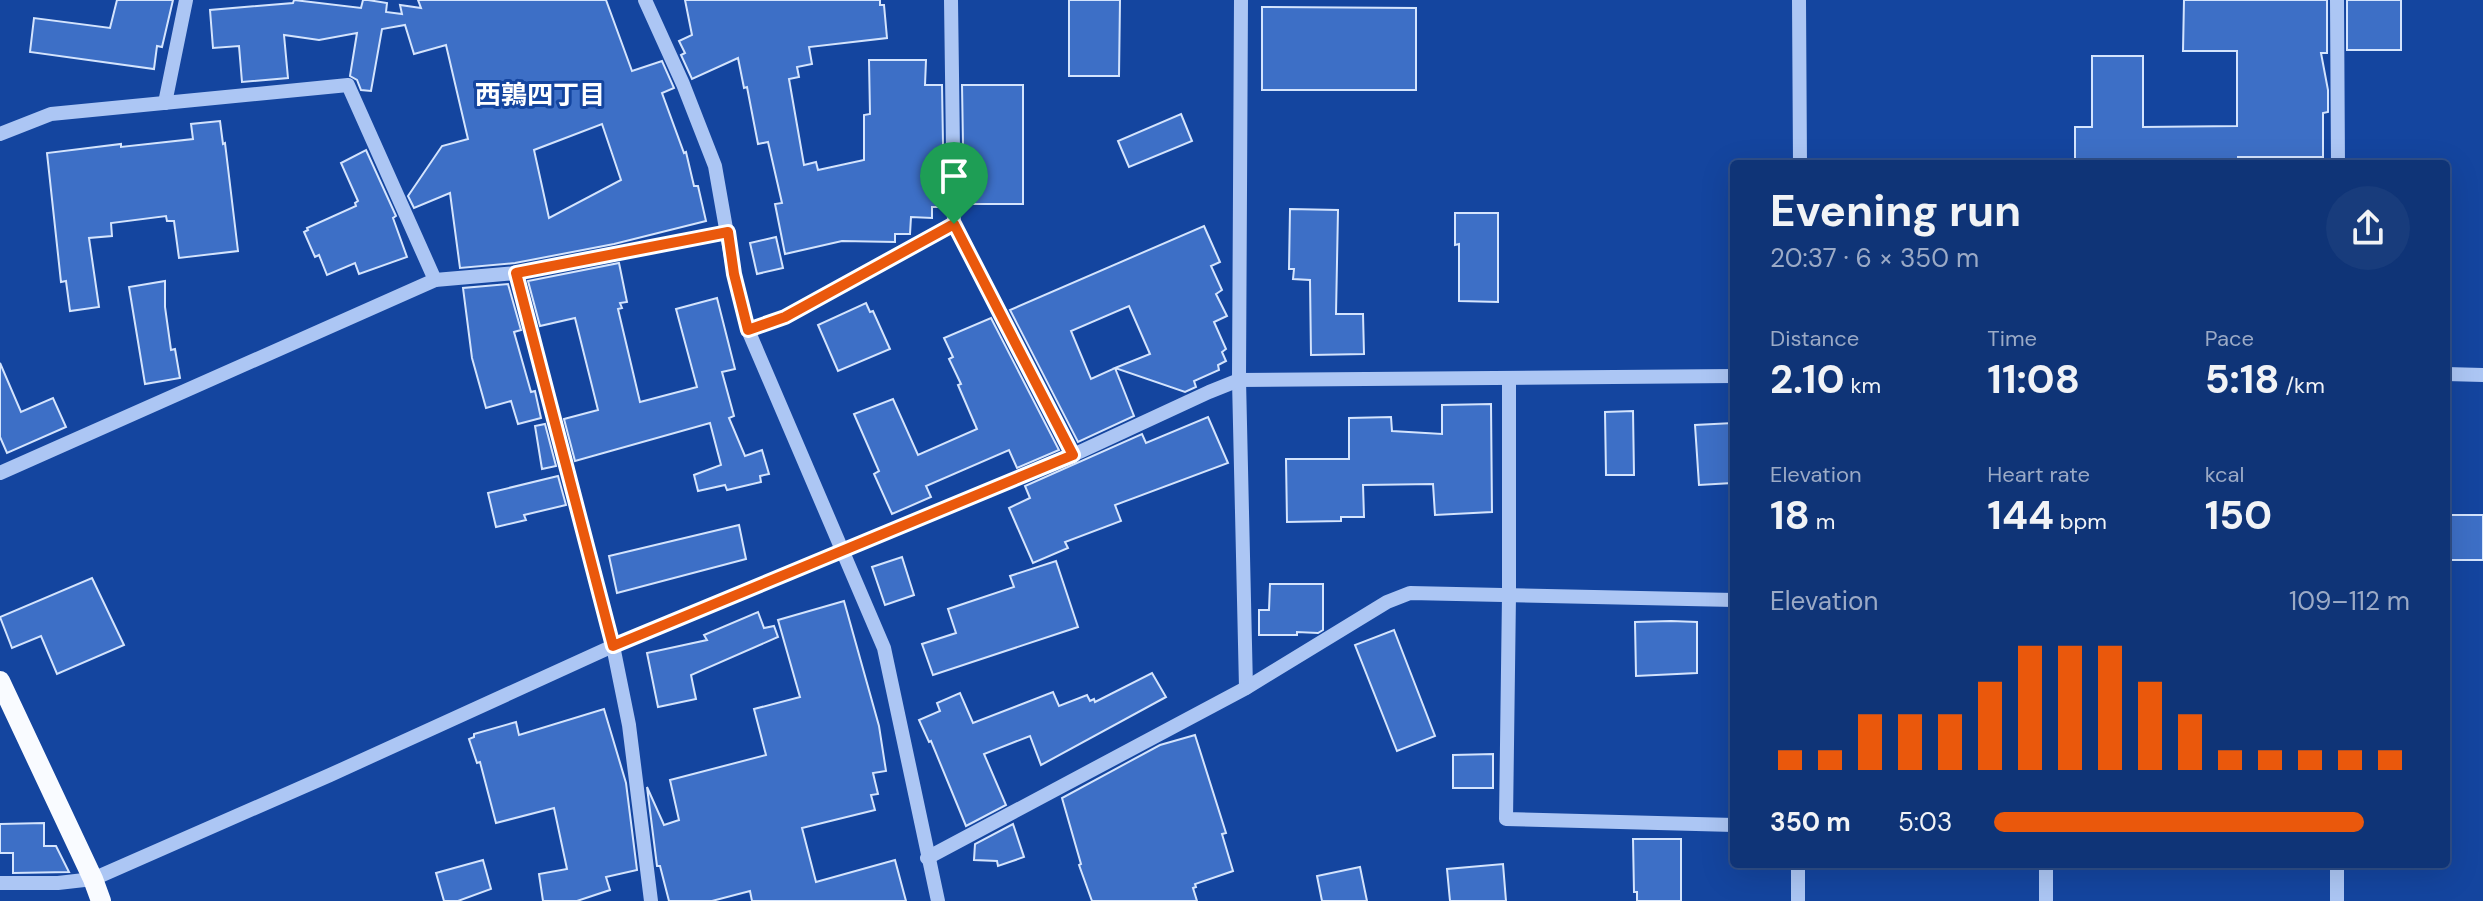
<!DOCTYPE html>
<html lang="en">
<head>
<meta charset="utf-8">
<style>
  :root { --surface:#0f3477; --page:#183c7c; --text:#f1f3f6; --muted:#9baac6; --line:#2f4f89; --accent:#ea580c }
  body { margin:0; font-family:"DM Sans","Noto Sans JP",sans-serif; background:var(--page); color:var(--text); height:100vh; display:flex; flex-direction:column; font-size:30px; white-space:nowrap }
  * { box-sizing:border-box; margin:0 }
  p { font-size:26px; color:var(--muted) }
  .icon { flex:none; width:44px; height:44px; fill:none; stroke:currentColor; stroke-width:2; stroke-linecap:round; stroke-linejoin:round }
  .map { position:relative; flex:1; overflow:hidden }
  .sheet { position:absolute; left:1730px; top:160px; width:720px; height:708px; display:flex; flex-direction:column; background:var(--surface); border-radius:8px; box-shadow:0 8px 32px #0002,0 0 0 2px var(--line) }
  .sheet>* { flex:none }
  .pin { position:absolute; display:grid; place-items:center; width:68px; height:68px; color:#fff; margin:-82px -34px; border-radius:50% 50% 50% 0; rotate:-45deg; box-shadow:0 0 8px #0007 }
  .pin .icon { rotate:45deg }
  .round { display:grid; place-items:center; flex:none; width:84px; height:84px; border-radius:42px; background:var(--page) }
  .headline { display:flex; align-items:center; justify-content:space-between; height:136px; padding:0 40px }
  h1 { font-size:44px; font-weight:700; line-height:60px }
  .metrics { display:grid; grid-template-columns:repeat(3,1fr); gap:12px; height:136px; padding:8px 40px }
  .metrics div { display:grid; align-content:center }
  .metrics b { font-size:40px; font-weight:700 }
  .metrics small { font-size:22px; font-weight:400 }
  .metrics p { font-size:22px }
  .chart { height:224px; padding:16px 40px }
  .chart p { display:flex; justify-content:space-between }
  .chart svg { width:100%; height:144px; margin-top:8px; stroke:var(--accent); stroke-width:6 }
  ul { padding:0 40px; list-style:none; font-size:26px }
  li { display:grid; grid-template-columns:128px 96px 1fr; align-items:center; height:60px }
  li i { height:20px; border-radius:10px; background:var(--accent) }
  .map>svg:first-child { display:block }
</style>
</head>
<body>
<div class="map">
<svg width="2483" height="901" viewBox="0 0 2483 901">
  <rect width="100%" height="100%" fill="#14459f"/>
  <!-- building -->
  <g fill="#3d6fc6" stroke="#d4e4fd" stroke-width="2" fill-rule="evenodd">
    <path d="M 117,0 L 173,0 L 162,47 L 157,46 L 154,69 L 30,52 L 34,18 L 110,28 Z"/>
    <path d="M 294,0 L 361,8 L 363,0 L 368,0 L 387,3 L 386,12 L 402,14 L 400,5 L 421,8 L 418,0 L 606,0 L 632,71 L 662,61 L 674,88 L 662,93 L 684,153 L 686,152 L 694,186 L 698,186 L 706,221 L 614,244 L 515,263 L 460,268 L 450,193 L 414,208 L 408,196 L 442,146 L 468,139 L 446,45 L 414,54 L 405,25 L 382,29 L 371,91 L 361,90 L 357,80 L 350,76 L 357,33 L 319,40 L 284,35 L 288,78 L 242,82 L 239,46 L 213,48 L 210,10 L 293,3 ZM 602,124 L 621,180 L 549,218 L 534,150 Z"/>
    <path d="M 685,0 L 880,0 L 880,5 L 884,5 L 887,38 L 809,47 L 812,64 L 797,67 L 799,77 L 789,79 L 804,165 L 816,162 L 818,170 L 864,160 L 864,115 L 870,114 L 869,60 L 926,60 L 925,85 L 942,85 L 944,204 L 937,204 L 937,207 L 932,207 L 932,218 L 911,217 L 910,234 L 895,234 L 895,242 L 842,241 L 785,254 L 775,204 L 782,203 L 768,142 L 758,144 L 747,87 L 744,88 L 738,58 L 692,79 L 681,55 L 685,53 L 679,41 L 692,35 Z"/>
    <path d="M 1069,0 L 1120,0 L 1119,76 L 1069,76 Z"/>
    <path d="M 2184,0 L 2327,0 L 2327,53 L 2321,53 L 2328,90 L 2328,112 L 2323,113 L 2323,157 L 2238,157 L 2238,164 L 2075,164 L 2075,127 L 2092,127 L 2092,56 L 2143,56 L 2143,127 L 2237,126 L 2237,51 L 2183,51 Z"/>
    <rect x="2347" y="0" width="54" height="50"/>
    <path d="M 1262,7 L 1416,8 L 1416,90 L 1262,90 Z"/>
    <path d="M 962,85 L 1023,85 L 1023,204 L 964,204 Z"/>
    <path d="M 1181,114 L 1192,141 L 1129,167 L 1118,141 Z"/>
    <path d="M 220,121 L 223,144 L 225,143 L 238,251 L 179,258 L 174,221 L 167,221 L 166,216 L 111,223 L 112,236 L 89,238 L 99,307 L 70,311 L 66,281 L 61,282 L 47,153 L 121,144 L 121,147 L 193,139 L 191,124 Z"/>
    <path d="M 366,150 L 396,216 L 393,218 L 407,257 L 359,274 L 355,263 L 327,275 L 319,255 L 315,257 L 304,232 L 308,230 L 307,228 L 356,206 L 355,203 L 358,201 L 341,163 Z"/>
    <path d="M 1290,209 L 1338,210 L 1336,314 L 1363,314 L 1364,354 L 1311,355 L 1310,280 L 1293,279 L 1294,269 L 1289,269 Z"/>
    <path d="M 1455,213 L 1498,213 L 1498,302 L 1459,301 L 1459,244 L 1455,245 Z"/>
    <path d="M 1204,226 L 1220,262 L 1211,266 L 1222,290 L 1216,294 L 1227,316 L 1214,322 L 1226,349 L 1222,352 L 1226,361 L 1218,365 L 1219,370 L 1194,381 L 1196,387 L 1185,392 L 1115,368 L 1150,354 L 1129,306 L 1071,331 L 1091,379 L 1115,368 L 1134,416 L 1078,442 L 1010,310 Z"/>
    <path d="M 776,237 L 783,268 L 757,274 L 750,243 Z"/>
    <path d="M 619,263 L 627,302 L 620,303 L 622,308 L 618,309 L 640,402 L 697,387 L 676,309 L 717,298 L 735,369 L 722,372 L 734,416 L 729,418 L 745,456 L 762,450 L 769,474 L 760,476 L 761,482 L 727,490 L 725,485 L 698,491 L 694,475 L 721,465 L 710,423 L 575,461 L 564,419 L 598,410 L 575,318 L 540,326 L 528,281 Z"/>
    <path d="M 165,281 L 165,307 L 171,350 L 175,349 L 180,378 L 145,384 L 129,287 Z"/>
    <path d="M 508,284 L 521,330 L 514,332 L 531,392 L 535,391 L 541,418 L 518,424 L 511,401 L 486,408 L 472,358 L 463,288 Z"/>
    <path d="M 866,303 L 870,312 L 873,311 L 890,349 L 838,371 L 818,325 Z"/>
    <path d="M 991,318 L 1059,450 L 1017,468 L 1009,450 L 926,486 L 931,497 L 892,514 L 874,474 L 879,471 L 854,414 L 893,399 L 918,455 L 977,429 L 958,385 L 961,384 L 949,359 L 953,357 L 944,338 Z"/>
    <path d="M 0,363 L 21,412 L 53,398 L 66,427 L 7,453 L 0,437 Z"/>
    <path d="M 1491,404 L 1492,512 L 1435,515 L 1433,484 L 1363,485 L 1364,517 L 1341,517 L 1341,521 L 1287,522 L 1286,459 L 1349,459 L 1349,418 L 1391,417 L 1392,431 L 1442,434 L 1442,405 Z"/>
    <path d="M 1633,411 L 1634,475 L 1606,475 L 1605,412 Z"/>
    <path d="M 1208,417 L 1228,463 L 1115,505 L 1121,521 L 1065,542 L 1068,548 L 1033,563 L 1009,508 L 1030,498 L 1025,486 L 1142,434 L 1146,443 Z"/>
    <path d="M 1733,423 L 1734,460 L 1731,460 L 1732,483 L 1699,485 L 1695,425 Z"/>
    <path d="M 545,424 L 556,466 L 542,469 L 535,426 Z"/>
    <path d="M 558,476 L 566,505 L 524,515 L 526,520 L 496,527 L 488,493 Z"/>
    <rect x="2446" y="515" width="37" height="45"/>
    <path d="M 739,525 L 746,559 L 617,593 L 609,556 Z"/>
    <path d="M 902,557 L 914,595 L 885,605 L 872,567 Z"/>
    <path d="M 1056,561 L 1078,627 L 933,675 L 922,644 L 956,633 L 948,609 L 1014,587 L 1010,576 Z"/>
    <path d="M 92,578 L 124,645 L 57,674 L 41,636 L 12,648 L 0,617 Z"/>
    <path d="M 1270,584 L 1323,584 L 1323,630 L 1318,633 L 1297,632 L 1297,635 L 1259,635 L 1259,610 L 1269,610 Z"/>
    <path d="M 844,601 L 879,726 L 886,771 L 873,773 L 878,794 L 871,795 L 875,810 L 802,828 L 816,882 L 895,860 L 906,901 L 752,901 L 750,891 L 712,901 L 669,901 L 660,866 L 657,866 L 647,787 L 664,825 L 679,820 L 670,780 L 766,755 L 754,709 L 800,697 L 778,620 Z"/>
    <path d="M 758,612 L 764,628 L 774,626 L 778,637 L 691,675 L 696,699 L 658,707 L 647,653 L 707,640 L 704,635 Z"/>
    <path d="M 1671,621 L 1697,622 L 1697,673 L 1636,676 L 1635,622 Z"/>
    <path d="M 1394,630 L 1435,736 L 1397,751 L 1355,645 Z"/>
    <path d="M 1152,673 L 1166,697 L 1041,765 L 1030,736 L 984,754 L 1006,805 L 966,826 L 931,741 L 929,742 L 919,720 L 940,711 L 937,703 L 960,693 L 973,723 L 1053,692 L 1059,706 L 1087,695 L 1090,701 L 1094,699 L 1095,702 Z"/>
    <path d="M 604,709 L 626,783 L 637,870 L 606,877 L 610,890 L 577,901 L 543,901 L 539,874 L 567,869 L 554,808 L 496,823 L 480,762 L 477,763 L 469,739 L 474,737 L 474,734 L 516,722 L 519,735 Z"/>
    <path d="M 1195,735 L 1226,833 L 1222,834 L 1233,871 L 1195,884 L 1196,887 L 1193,888 L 1197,901 L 1092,901 L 1079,865 L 1081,864 L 1062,798 L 1160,745 Z"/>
    <path d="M 1493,754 L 1493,788 L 1453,788 L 1453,755 Z"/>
    <path d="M 44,823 L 44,846 L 56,846 L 69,872 L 13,873 L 13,853 L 0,853 L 0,824 Z"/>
    <path d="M 1013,824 L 1024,857 L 998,866 L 997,861 L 974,860 L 975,844 Z"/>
    <path d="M 1633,839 L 1681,839 L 1681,901 L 1637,901 L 1637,892 L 1634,892 Z"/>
    <path d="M 483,860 L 491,889 L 458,901 L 444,901 L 436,873 Z"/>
    <path d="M 1503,864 L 1506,901 L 1450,901 L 1447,869 Z"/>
    <path d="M 1360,867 L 1367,901 L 1322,901 L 1317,876 Z"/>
  </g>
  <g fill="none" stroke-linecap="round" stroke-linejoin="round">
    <!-- minor -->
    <g stroke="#acc6f4" stroke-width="14">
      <path d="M 645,0 L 683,84 L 715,166 L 734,274 L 748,330 L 884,648 L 938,901"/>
      <path d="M 951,0 L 954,224 L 1073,455"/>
      <path d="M 1241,0 L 1239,380 L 1246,688"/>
      <path d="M 1799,0 L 1800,164"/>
      <path d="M 2337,0 L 2338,164"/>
      <path d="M 165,103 L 186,0"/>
      <path d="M 0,134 L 51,114 L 348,85 L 435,280"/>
      <path d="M 516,273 L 613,646 L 629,725 L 651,901"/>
      <path d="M 748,330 L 785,317 L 954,224"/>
      <path d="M 2446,374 L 2483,375"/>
      <path d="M 1509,379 L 1509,595 L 1506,819 L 1734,825"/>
      <path d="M 0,473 L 435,280 L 516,273 L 728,232"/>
      <path d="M 927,858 L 1246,688 L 1387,602 L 1410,593 L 1734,600"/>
      <path d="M 1798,864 L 1798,901"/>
      <path d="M 0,883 L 58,883 L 93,879 L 330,775 L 613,646 L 1073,455 L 1209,392 L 1239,380 L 1734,376"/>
      <path d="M 2046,901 L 2046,864"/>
      <path d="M 2337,901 L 2337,864"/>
    </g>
    <!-- major -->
    <path stroke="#f9fbff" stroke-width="20" d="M 0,681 L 93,879 L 101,901"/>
  </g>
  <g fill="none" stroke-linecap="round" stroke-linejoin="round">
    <!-- route casing -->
    <g stroke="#fff" stroke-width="16">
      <path id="route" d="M 954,224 L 1073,455 L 613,646 L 516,273 L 728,232 L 734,274 L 748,330 L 785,317 Z"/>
    </g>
    <!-- route -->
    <use href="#route" stroke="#ea580c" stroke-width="10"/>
  </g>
  <g text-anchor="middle" stroke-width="6" stroke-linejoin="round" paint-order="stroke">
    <!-- neighbourhood labels -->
    <g font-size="26" font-weight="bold" fill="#fff" stroke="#14459f">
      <text x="540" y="104">西鶉四丁目</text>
    </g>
  </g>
</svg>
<div class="pin" style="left:954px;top:224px;background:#1e9e55"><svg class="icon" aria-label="arrive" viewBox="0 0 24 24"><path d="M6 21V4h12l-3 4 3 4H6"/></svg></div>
<section class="sheet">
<div class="headline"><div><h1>Evening run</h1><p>20:37 · 6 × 350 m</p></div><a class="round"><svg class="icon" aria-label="share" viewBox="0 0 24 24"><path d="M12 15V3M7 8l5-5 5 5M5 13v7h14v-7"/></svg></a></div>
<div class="metrics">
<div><p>Distance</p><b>2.10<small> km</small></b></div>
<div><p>Time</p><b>11:08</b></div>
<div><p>Pace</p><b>5:18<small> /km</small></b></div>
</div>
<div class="metrics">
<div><p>Elevation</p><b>18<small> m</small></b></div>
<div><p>Heart rate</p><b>144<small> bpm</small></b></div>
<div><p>kcal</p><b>150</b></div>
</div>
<div class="chart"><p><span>Elevation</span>109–112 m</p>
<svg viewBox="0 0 160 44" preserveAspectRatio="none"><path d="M5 44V38M15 44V38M25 44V27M35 44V27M45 44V27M55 44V17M65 44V6M75 44V6M85 44V6M95 44V17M105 44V27M115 44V38M125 44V38M135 44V38M145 44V38M155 44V38"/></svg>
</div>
<ul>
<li><b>350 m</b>5:03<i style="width:89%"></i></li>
</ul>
</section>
</div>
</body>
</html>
